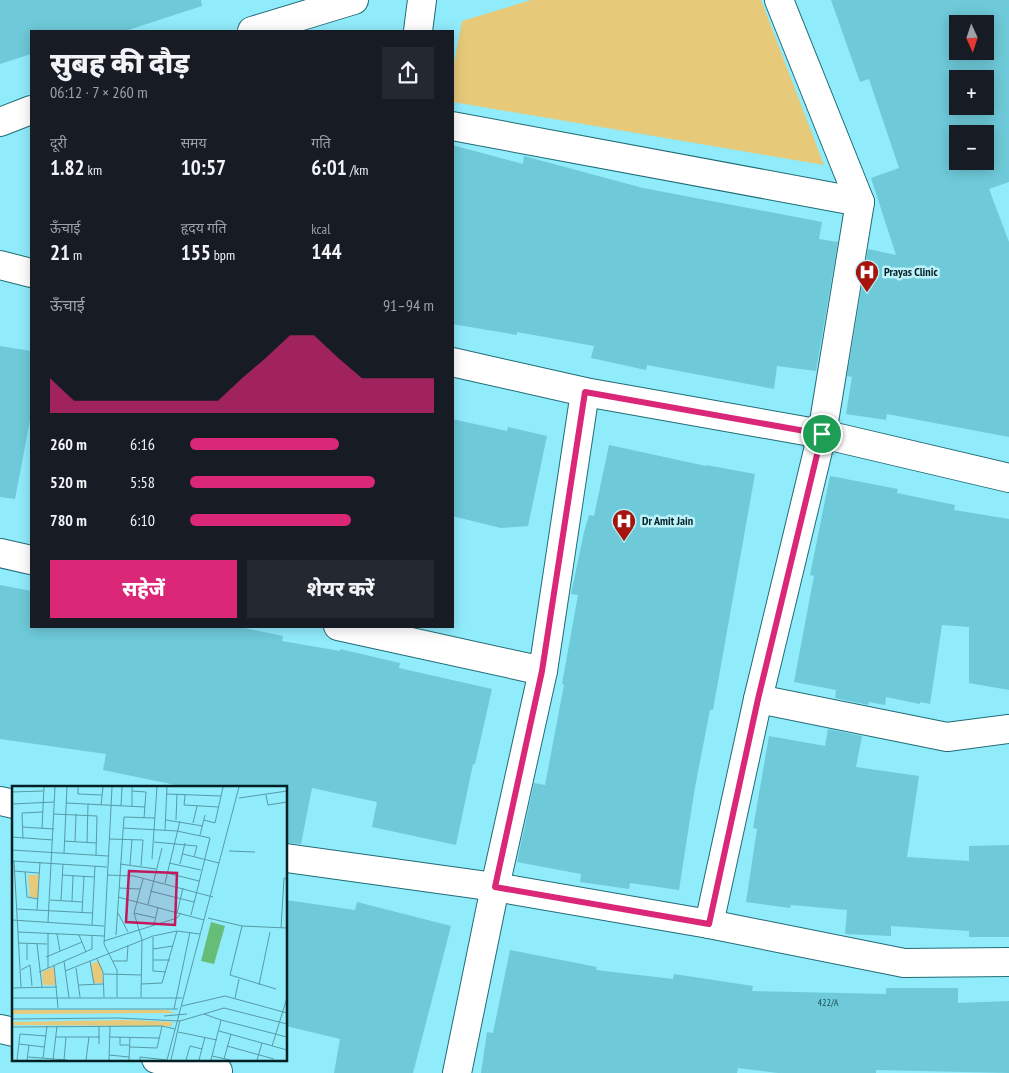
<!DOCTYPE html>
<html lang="hi">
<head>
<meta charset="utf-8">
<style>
  :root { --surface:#171b24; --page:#242831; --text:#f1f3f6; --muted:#9ea1a6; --accent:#db2777 }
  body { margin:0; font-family:"PT Sans Narrow","Noto Sans Devanagari",sans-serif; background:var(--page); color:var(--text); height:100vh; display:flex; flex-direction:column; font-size:19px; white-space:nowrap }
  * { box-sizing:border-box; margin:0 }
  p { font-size:16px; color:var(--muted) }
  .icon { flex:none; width:28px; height:28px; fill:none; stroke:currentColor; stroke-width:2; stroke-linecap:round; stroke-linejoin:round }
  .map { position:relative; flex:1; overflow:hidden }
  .drawer { position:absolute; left:30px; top:30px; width:424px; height:598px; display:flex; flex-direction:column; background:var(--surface); border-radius:0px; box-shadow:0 2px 12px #0003 }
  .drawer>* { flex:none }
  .needle { width:32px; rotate:177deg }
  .controls { position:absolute; left:949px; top:15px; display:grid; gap:10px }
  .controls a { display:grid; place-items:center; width:45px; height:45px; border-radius:0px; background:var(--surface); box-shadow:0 2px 12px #0003; font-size:25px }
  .pin { position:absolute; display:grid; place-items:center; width:42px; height:42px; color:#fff; margin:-21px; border:2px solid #fff; border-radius:50%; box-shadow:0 1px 5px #0007 }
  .round { display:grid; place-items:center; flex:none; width:52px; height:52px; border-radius:0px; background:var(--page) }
  .headline { display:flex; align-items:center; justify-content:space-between; height:85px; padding:0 20px }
  h1 { font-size:28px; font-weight:800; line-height:38px }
  .metrics { display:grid; grid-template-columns:repeat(3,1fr); gap:8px; height:85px; padding:5px 20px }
  .metrics div { display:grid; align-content:center }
  .metrics b { font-size:21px; font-weight:800 }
  .metrics small { font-size:14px; font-weight:400 }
  .metrics p { font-size:14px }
  .chart { height:140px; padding:10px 20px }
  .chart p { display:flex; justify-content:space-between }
  .chart svg { width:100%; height:90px; margin-top:5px; fill:var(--accent); opacity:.7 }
  .action { display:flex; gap:10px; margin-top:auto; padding:10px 20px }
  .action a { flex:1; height:58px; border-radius:0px; background:var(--accent); color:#fff; font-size:20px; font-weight:800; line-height:58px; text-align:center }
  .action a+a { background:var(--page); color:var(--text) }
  ul { padding:0 20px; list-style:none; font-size:16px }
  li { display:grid; grid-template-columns:80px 60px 1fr; align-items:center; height:38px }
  li i { height:12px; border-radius:6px; background:var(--accent) }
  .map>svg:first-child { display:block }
</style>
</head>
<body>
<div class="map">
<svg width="1009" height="1073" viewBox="0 0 1009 1073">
  <rect width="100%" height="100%" fill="#90ebfb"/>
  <!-- green -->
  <path fill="#e7c97a" d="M 531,0 L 761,0 L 824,165 L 453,102 L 453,69 L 462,21 Z"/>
  <!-- building -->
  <g fill="#6ecad9" fill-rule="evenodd">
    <path d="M 0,0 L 201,0 L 202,6 L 125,31 L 31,31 L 31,54 L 0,64 Z"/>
    <path d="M 831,0 L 1009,0 L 1009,182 L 989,189 L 1009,242 L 1009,437 L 887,414 L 886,420 L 846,414 L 852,377 L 847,376 L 868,249 L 896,255 L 871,178 L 899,168 L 869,79 L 860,82 ZM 958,24 L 985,24 L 985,51 L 958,51 ZM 958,79 L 985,79 L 985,106 L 958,106 ZM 958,134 L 985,134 L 985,161 L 958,161 Z"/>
    <path d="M 452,145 L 523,164 L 524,156 L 643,188 L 822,222 L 819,239 L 838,242 L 816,371 L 777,366 L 774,389 L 647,365 L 646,370 L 591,358 L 594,346 L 517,332 L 517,335 L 452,324 Z"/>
    <path d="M 0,346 L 31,351 L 31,415 L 15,499 L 0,497 Z"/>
    <path d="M 452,419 L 507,431 L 508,427 L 547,436 L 528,526 L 501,528 L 452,516 Z"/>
    <path d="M 609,445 L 706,466 L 706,465 L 755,474 L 713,710 L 710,710 L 695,787 L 679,890 L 630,883 L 629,889 L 580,882 L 581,874 L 517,862 L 534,783 L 545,785 L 564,685 L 562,684 L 578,595 L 571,594 L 584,532 L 589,515 L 594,516 Z"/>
    <path d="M 830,476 L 898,489 L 897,493 L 955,505 L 954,510 L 1009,519 L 1009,690 L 969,683 L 969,627 L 942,625 L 930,704 L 920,702 L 920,704 L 886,697 L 885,705 L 869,702 L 868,705 L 835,698 L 836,690 L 794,682 L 814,576 L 810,575 Z"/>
    <path d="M 0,585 L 31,591 L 31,626 L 235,626 L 283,636 L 282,641 L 340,651 L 340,649 L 400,663 L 399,668 L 492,689 L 475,764 L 473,764 L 456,845 L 372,827 L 377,802 L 312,788 L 301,844 L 286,843 L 286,787 L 185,787 L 103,770 L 106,754 L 0,739 Z"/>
    <path d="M 828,729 L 862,736 L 856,767 L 919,776 L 907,857 L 969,861 L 969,846 L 1009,845 L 1009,937 L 969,937 L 969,931 L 891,926 L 891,936 L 845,934 L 847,910 L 791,905 L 790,908 L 746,902 L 757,829 L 753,828 L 769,736 L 825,746 Z"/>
    <path d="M 286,900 L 355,910 L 357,902 L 451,926 L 413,1073 L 334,1073 L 340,1039 L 286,1026 Z"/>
    <path d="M 510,950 L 597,967 L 596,970 L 673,979 L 674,974 L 753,986 L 752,991 L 886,994 L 886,988 L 958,988 L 958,1003 L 1009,1001 L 1009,1073 L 876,1070 L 876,1073 L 778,1073 L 738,1068 L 737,1073 L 481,1073 L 487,1032 L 493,1033 Z"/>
  </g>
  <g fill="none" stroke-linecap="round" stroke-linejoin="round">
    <!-- minor casing -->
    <g stroke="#226c76" stroke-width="30">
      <g id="minor">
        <path d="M 252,31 L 354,0"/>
        <path d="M 418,31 L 422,0"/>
        <path d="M 0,122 L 31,110"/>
        <path d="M 452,126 L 860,202"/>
        <path d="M 0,265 L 31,273"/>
        <path d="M 452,362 L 585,392 L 822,434 L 1009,478"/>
        <path d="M 0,553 L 31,560"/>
        <path d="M 338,626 L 543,671"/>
        <path d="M 758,699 L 947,737 L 1009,729"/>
        <path d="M 0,801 L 14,804"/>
        <path d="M 286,858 L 495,887 L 709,924 L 904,963 L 1009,962"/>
        <path d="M 709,924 L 758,699 L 822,434 L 860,202 L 779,0"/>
        <path d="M 0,1029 L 14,1032"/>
        <path d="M 156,1059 L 218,1071"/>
        <path d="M 457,1073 L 495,887 L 543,671 L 585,392"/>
      </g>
    </g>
    <!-- minor -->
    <use href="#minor" stroke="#fff" stroke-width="28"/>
  </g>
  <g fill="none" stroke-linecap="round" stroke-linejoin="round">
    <!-- route casing -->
    <g stroke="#fff" stroke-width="10">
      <path id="route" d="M 585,392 L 822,434 L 758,699 L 709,924 L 495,887 L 542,671 Z"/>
    </g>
    <!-- route -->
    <use href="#route" stroke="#db2777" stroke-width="6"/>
  </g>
  <!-- icons -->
  <defs>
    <g id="hospital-pin" transform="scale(1.25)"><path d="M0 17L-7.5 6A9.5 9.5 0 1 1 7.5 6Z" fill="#a7130d" stroke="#bef2fb"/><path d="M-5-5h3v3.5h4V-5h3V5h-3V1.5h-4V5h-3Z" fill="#fff"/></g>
  </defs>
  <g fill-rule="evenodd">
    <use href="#hospital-pin" x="867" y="272"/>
    <use href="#hospital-pin" x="624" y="521"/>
  </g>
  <g text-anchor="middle" stroke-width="5" stroke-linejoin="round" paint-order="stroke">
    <!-- number labels -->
    <g font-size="10" fill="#1e4a52">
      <text x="828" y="1006">422/A</text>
    </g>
    <!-- poi labels -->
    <g font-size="12" font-weight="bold" fill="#032025" stroke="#bef2fb" text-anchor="start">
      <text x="884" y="276">Prayas Clinic</text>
      <text x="642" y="525">Dr Amit Jain</text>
    </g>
  </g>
  <!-- overview -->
  <g transform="translate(12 786)">
    <rect width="275" height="275" fill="#90ebfb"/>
    <path d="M 16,89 L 27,89 L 26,112 L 18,111 ZM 86,175 L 90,182 L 91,197 L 82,197 L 79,178 ZM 42,181 L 44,199 L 31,199 L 30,186 ZM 0,224 L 156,224 L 163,227 L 0,228 ZM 115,234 L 160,236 L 160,240 L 0,239 L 0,236 Z" fill="#e7c97a"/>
    <path d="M 199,136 L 213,140 L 202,178 L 189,175 Z" fill="#66bd78"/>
    <path fill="none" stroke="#589aa5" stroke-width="1" d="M 66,1 L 66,8 L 90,9M 100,1 L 92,158 L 105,184 L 105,211M 120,5 L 134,6 L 132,32M 0,6 L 31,5M 155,8 L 209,10M 173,9 L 172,19 L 207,21M 254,9 L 256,19 L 275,16M 227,12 L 275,5M 54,17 L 133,21M 0,18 L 42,16M 89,19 L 91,1M 109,20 L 110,1M 120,20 L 120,1M 42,28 L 85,30 L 84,69M 154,34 L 191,40M 164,34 L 165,8M 192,34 L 203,37 L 211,1M 181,37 L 185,20M 10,41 L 42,43M 111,42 L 165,45 L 198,52 L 179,129M 30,43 L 32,1M 153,44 L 155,1M 188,49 L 193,29M 0,51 L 41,54M 11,53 L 10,27 L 31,26M 97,53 L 131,54 L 129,80M 52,55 L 84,57M 63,56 L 64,28M 142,56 L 185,60 L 182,71M 75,57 L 76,18M 0,64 L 96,70M 217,65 L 243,66M 52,67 L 55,1M 171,68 L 207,77M 140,73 L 145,1M 0,75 L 95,81M 2,75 L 9,201M 157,77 L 189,84M 108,78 L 144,83M 168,78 L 173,57M 118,79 L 120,53M 2,85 L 27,87M 13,86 L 15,111 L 26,113M 155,87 L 187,95M 50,89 L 82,91M 95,89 L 122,90 L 201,111M 153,97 L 168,35M 107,102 L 128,103M 138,105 L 182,116M 106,111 L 192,134M 38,114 L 70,116M 49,114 L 51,78M 60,115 L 61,90M 136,118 L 150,62M 5,123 L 80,127M 25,124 L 28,76M 70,127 L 72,90M 106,127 L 116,146M 122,127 L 144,132M 165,127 L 171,102M 196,132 L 230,140 L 275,142M 0,134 L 92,140M 36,136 L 43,1M 80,139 L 83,80M 142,139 L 146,121M 230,140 L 218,189 L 264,203M 269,142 L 272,92 L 275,93M 6,146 L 92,150M 45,148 L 48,165M 67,149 L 74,166M 104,149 L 112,31 L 143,32M 141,151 L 141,185 L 154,186M 92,155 L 165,132 L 169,127M 6,157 L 35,158M 15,157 L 15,174M 25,158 L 30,201M 141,163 L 161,160M 34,171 L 70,156M 85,173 L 91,186 L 92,211M 141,174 L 158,174M 52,175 L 57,212M 78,175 L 82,198M 101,175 L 115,175 L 116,159M 42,179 L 46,222M 36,182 L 36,147M 64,182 L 68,211M 9,184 L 18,179 L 20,200M 53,185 L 141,150 L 165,145 L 188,148M 27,186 L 80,163 L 80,149M 92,188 L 129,189M 129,198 L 150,197 L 165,145M 67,199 L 91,198M 247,199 L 258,146M 0,202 L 45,201M 129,211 L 130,154 L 122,127 L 131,93M 0,212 L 170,212M 223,212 L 227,193M 170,220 L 213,210 L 275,227M 0,223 L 166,223M 162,223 L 178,146M 192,228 L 209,234 L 199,274M 152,230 L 175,228M 0,233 L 106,232 L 168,235 L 212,222 L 275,238M 209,234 L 275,251M 87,240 L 87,258M 0,241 L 150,240 L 163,243M 207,245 L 275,264M 166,246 L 205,254M 44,251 L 88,251M 98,251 L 147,252M 108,251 L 108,259 L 118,259M 7,258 L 32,261M 215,260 L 262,273M 260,260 L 275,212M 118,261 L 145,262 L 150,240M 97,269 L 117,271M 200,270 L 218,274M 16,271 L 55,274M 31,272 L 35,240M 212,273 L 219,248M 5,274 L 8,248 L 34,250M 15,274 L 17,259M 41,274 L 45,240M 52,274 L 54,251M 74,274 L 77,251M 97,274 L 98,240M 117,274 L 118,251M 128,274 L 128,271 L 155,274M 155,274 L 227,1M 159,274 L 168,234M 174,274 L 178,260 L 190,263M 187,274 L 193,251M 245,274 L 250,257"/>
    <path fill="#c2185b" fill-opacity="0.15" stroke="#c2185b" stroke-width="2.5" d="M 117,85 L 165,87 L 163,139 L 114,136 Z"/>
    <rect width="275" height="275" fill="none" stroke="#032025" stroke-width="2.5"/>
  </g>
</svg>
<div class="controls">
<a><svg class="needle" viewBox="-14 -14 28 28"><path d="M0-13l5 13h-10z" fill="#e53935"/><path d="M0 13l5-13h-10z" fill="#9ea1a6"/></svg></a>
<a>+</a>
<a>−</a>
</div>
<div class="pin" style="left:822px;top:434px;background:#1e9e55"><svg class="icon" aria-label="arrive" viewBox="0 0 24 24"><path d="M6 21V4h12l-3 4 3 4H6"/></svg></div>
<section class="drawer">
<div class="headline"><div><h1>सुबह की दौड़</h1><p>06:12 · 7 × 260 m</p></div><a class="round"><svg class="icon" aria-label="share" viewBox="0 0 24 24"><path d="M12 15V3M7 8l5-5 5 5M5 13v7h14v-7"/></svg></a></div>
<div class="metrics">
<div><p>दूरी</p><b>1.82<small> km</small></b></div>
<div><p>समय</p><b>10:57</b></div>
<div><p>गति</p><b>6:01<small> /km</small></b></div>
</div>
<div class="metrics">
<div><p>ऊँचाई</p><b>21<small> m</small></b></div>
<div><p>हृदय गति</p><b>155<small> bpm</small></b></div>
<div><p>kcal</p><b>144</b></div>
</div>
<div class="chart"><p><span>ऊँचाई</span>91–94 m</p>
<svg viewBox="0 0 160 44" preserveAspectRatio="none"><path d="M0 44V27L10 38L20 38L30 38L40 38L50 38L60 38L70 38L80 27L90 17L100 6L110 6L120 17L130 27L140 27L150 27L160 27V44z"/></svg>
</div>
<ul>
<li><b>260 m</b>6:16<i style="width:61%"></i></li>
<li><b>520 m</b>5:58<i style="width:76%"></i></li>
<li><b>780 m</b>6:10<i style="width:66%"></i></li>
</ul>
<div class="action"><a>सहेजें</a><a>शेयर करें</a></div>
</section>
</div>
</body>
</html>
